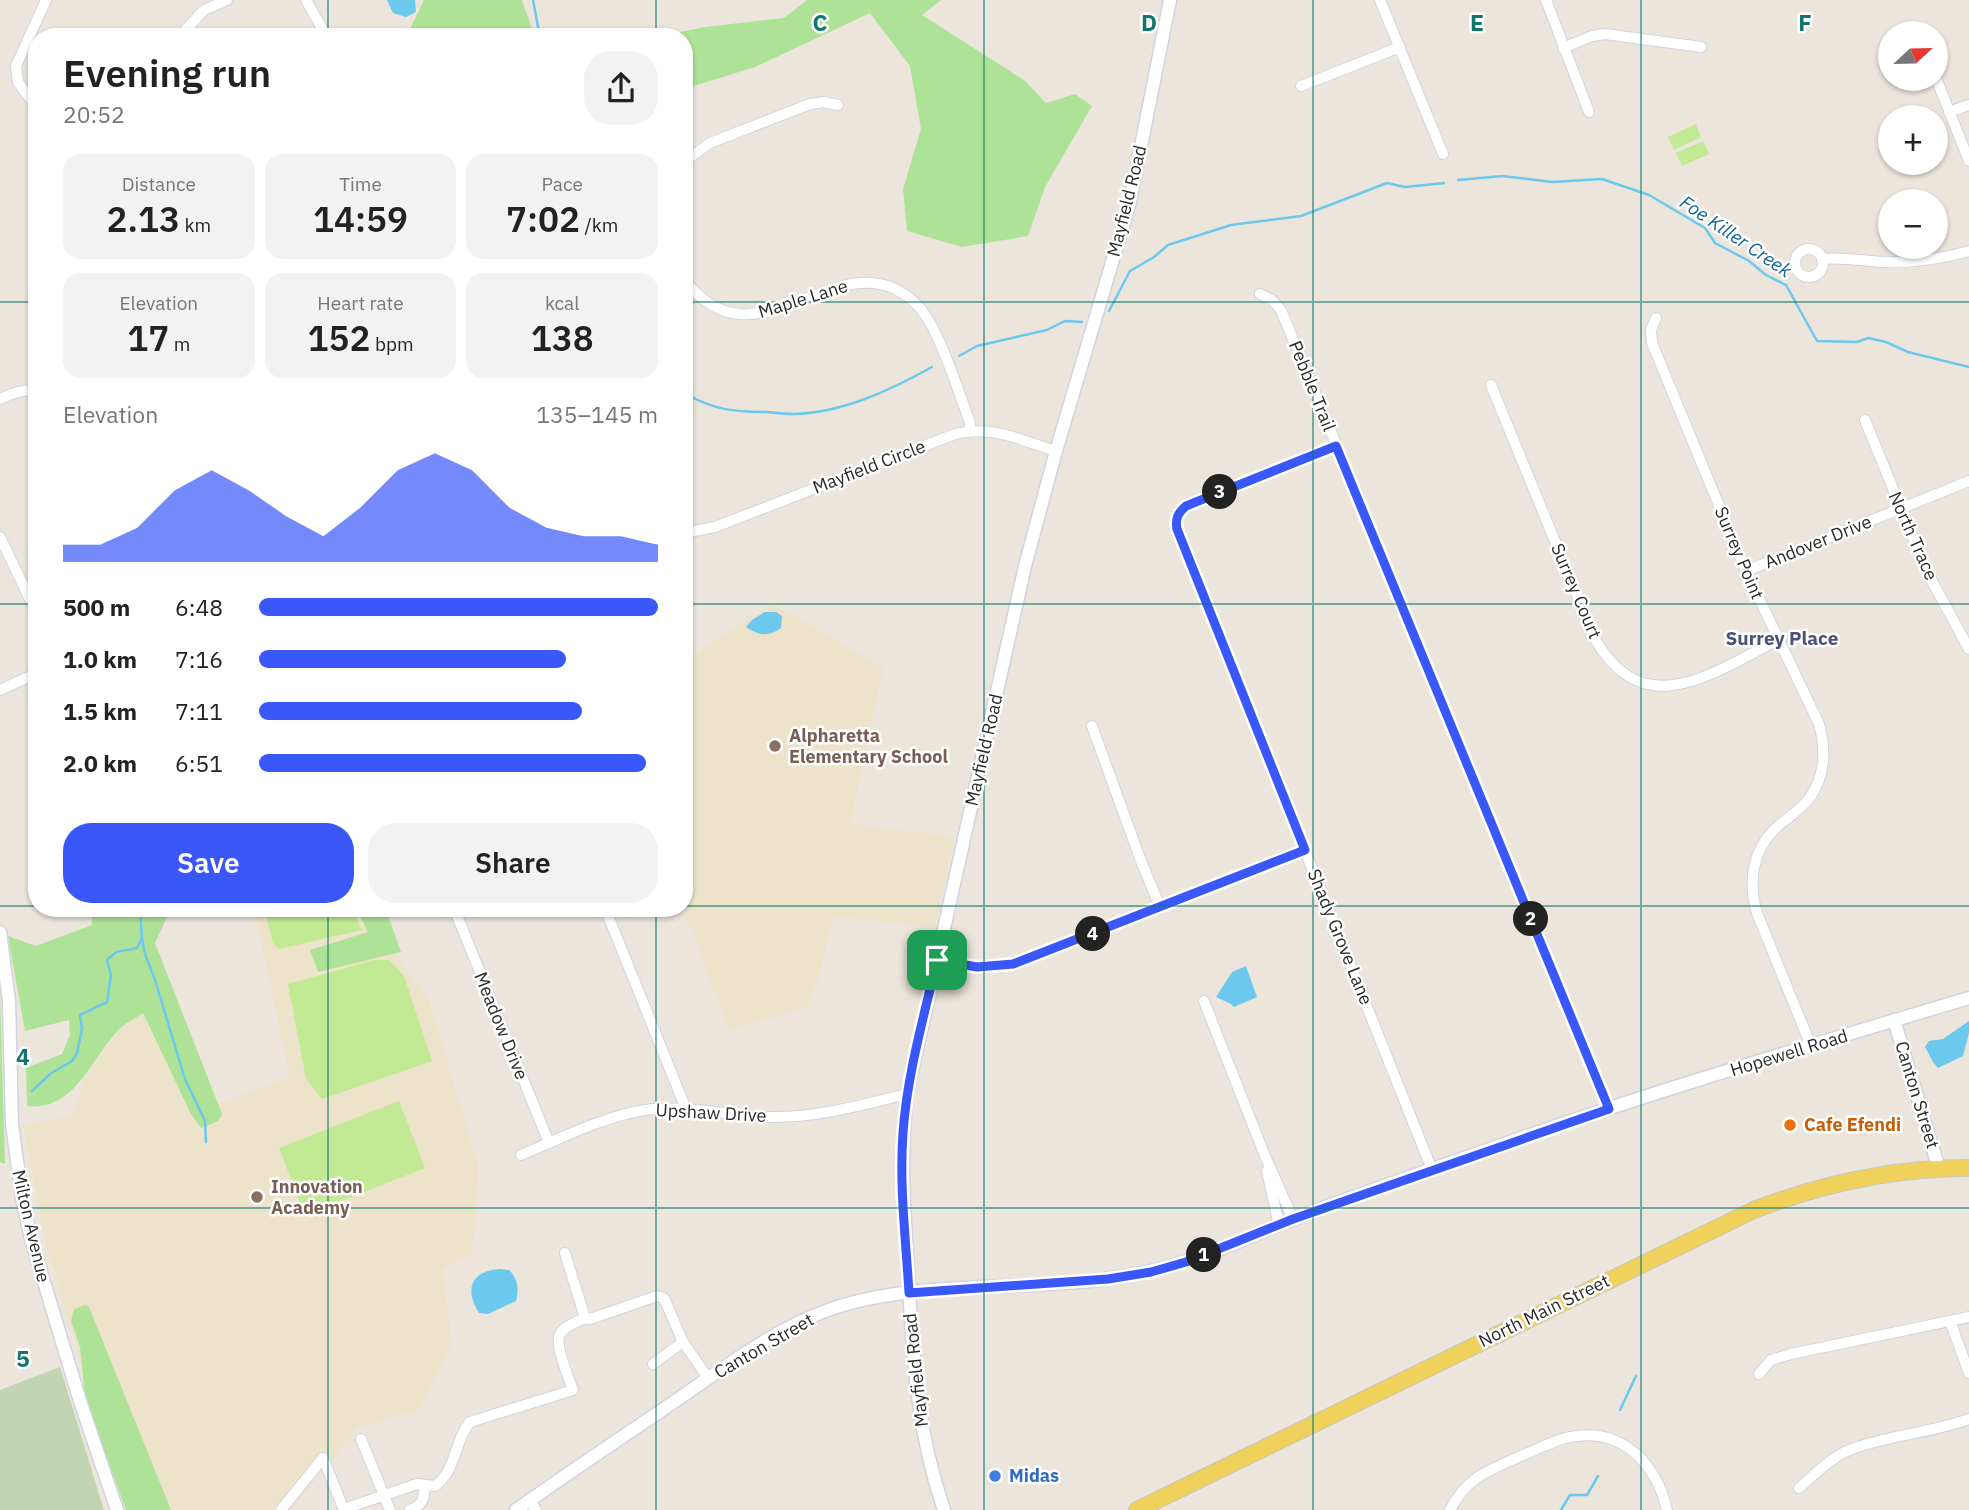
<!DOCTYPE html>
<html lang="en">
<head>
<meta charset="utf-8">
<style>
  :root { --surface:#fff; --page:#f2f2f2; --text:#222; --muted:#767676; --accent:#3a58f9 }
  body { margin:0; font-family:"IBM Plex Sans",sans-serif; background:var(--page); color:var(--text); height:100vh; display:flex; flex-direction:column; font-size:26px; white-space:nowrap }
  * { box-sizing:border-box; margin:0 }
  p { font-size:23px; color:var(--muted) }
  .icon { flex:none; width:38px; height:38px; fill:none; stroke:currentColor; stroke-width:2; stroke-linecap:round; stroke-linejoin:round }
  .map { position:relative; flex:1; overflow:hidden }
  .side { position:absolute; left:28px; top:28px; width:665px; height:889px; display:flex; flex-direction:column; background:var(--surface); border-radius:28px; box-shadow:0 2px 5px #0004 }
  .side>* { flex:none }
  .needle { width:46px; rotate:68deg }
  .buttons { position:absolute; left:1878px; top:21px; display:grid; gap:14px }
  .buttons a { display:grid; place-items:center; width:70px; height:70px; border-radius:50%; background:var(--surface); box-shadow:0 2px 5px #0004; font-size:35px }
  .pin { position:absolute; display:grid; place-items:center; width:60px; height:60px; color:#fff; margin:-30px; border-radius:14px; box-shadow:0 4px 10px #0006 }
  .km { position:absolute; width:35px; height:35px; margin:-18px; border-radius:50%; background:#222; color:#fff; font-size:19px; line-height:35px; text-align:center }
  .round { display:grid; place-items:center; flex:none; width:74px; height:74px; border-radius:28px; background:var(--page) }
  .headline { display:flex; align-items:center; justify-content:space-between; height:119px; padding:0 35px }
  h1 { font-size:38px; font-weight:600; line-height:52px }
  .metrics { display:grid; grid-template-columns:repeat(3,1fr); gap:10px; height:119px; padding:7px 35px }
  .metrics div { display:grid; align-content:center; border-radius:18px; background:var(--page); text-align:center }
  .metrics b { font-size:35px; font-weight:600 }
  .metrics small { font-size:19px; font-weight:400 }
  .metrics p { font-size:19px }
  .chart { height:196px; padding:14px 35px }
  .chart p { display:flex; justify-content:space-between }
  .chart svg { width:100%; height:126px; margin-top:7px; fill:var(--accent); opacity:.7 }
  .cta { display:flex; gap:14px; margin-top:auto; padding:14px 35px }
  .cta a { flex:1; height:80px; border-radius:28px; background:var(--accent); color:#fff; font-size:28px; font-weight:600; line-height:80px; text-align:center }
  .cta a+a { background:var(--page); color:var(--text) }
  ul { padding:0 35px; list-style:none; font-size:23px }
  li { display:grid; grid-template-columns:112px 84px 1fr; align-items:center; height:52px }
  li i { height:18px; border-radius:9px; background:var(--accent) }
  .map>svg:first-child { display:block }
</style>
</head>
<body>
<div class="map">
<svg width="1969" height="1510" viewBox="0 0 1969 1510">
  <rect width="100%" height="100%" fill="#ebe5db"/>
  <!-- education -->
  <g fill="#ede3ca">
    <path d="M 773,604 L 883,668 L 850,824 L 954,837 L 935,927 L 833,916 L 820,972 L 808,1007 L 729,1030 L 683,908 L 684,661 Z"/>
    <path d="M 254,908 L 361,908 L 429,1000 L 478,1165 L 475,1228 L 471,1254 L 442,1269 L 452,1344 L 419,1410 L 357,1428 L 291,1510 L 129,1510 L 105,1443 L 46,1245 L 23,1125 L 73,1116 L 87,1073 L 123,1026 L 143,1013 L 191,1114 L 290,1077 Z"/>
  </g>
  <!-- green -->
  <g fill="#aee297">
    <path d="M 424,0 L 522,0 L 535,37 L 406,37 Z"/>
    <path d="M 807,0 L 941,0 L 922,15 L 1024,80 L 1046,103 L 1075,94 L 1092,106 L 1045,187 L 1028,236 L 962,247 L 907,231 L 903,189 L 921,129 L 910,66 L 870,13 L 755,67 L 684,89 L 684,37 L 656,37 L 705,27 L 784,18 Z"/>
    <path d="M 92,908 L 171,908 L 155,943 L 222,1114 L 218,1121 L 201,1128 L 191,1114 L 143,1013 C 137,1017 130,1021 124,1025 C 93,1051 78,1112 27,1106 L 26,1068 L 62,1054 L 70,1035 L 69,1020 L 25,1031 L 8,936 L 36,946 L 92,925 Z"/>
    <path d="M 356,908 L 385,908 L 401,952 L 318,972 L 310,950 L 368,932 Z"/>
    <path d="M 0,992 L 5,1164 L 0,1162 Z"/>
    <path d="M 85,1305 L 89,1307 L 171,1510 L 126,1510 L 85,1397 L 80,1347 L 71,1321 L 74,1309 Z"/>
  </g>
  <!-- cemetery -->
  <path fill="#c2d5b2" d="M 60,1367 L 104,1510 L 0,1510 L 0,1390 Z"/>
  <!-- pitch -->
  <g fill="#c2e993">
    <path d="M 1696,124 L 1701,137 L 1674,150 L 1668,137 Z"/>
    <path d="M 1703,141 L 1709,154 L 1682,166 L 1676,153 Z"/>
    <path d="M 264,908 L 352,908 L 362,930 L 279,949 L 273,943 Z"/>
    <path d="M 374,960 L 389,960 L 404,976 L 432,1061 L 322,1099 L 306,1079 L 288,984 Z"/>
    <path d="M 399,1101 L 425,1168 L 305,1215 L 279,1148 Z"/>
  </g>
  <!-- water -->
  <g fill="#6dc8ee">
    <path d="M 387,0 L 415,0 L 416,12 L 406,17 L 393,13 Z"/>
    <path d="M 765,612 L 776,612 L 782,616 L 781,628 C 769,637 758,636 746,627 L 752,620 Z"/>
    <path d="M 1246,966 L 1257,997 L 1234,1007 L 1231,1004 L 1216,997 L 1232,972 Z"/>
    <path d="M 1969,1021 L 1969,1033 L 1963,1056 L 1938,1068 L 1933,1062 L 1925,1047 L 1929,1041 L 1943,1039 Z"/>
    <path d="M 500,1269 L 509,1270 C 518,1279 519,1289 516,1301 L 488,1314 L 479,1313 C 464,1289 471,1271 500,1269 Z"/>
  </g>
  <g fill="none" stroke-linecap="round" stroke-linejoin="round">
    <!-- stream -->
    <g stroke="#6dc8ee" stroke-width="2.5">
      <path d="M 533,0 L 540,37"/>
      <path d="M 1458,180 L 1503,176 L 1552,182 L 1602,179 L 1649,195 L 1705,228 L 1715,243 L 1749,261 L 1766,275 L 1786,285 L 1817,341 L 1857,342 L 1868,338 L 1886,342 L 1908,352 L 1969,367"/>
      <path d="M 1109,311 L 1130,271 L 1154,257 L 1168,245 L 1231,225 L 1301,216 L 1387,183 L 1405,187 L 1444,183"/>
      <path d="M 959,356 L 977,346 L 1047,330 L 1065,321 L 1082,322"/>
      <path d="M 684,393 C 714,410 734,412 767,412 C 776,413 785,414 794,414 C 842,413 891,390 932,367"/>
      <path d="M 142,939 L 145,954 L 155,980 L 185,1079 L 205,1121 L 206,1142"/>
      <path d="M 32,1091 L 50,1074 L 72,1061 L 77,1053 L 82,1029 L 80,1015 L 107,1002 L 111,975 L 107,960 L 116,952 L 137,948 L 142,938 L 140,908"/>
      <path d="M 1620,1410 L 1636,1376"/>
      <path d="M 1561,1510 L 1570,1495 L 1587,1495 L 1598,1476"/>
    </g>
    <!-- minor casing -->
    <g stroke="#d0d3e2" stroke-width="12">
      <g id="minor">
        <path d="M 306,0 L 327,37"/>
        <path d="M 1380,0 L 1443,154"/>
        <path d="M 1546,0 L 1589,112"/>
        <path d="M 180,36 L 204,10 L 227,0"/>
        <path d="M 1563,48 L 1592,36 L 1605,34 L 1701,47"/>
        <path d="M 1936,78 L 1969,161"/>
        <path d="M 1301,86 L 1400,47"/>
        <path d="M 37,108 L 18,82 L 16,66 L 46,0"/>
        <path d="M 1949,112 L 1969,105"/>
        <path d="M 684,162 L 710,143 L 810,104 L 824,102 L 838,105"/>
        <circle cx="1809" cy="263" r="14"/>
        <path d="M 1822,259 C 1843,257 1862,261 1882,262 C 1911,263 1941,259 1969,251"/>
        <path d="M 684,279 C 758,379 845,226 920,308 C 939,330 958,390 969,420 L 971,430"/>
        <path d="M 1260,294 L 1272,300 L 1281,310 L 1609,1109"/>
        <path d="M 1656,318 L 1651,330 L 1652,343 L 1746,571 L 1819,724 C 1826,749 1826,773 1811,796 C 1802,810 1787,817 1775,829 C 1752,851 1748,883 1757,913 L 1811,1046"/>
        <path d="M 1491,385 L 1595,639 C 1644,725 1714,672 1778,640"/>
        <path d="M 0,399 L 17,392 L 37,389"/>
        <path d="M 1865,420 L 1927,572 L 1969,649"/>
        <path d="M 1336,446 L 1187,506 C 1178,513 1175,518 1177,529 L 1432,1170"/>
        <path d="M 684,533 L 715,527 L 955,434 C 992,425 1020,440 1056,451"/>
        <path d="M 0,537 L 37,614"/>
        <path d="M 1746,571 L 1969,481"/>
        <path d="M 0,690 L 37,673"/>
        <path d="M 1092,726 L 1141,861 L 1160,907"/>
        <path d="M 454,908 L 549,1143"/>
        <path d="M 605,908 L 686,1109"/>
        <path d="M 937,960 L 977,967 L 1013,964 L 1305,850"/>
        <path d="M 1204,1001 L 1265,1156 L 1293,1219"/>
        <path d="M 521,1155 C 561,1138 609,1114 652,1109 C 692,1106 731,1116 770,1117 C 816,1118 862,1105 907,1094"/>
        <path d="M 1267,1171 L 1279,1225"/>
        <path d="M 565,1253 L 585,1318 L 590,1319 L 657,1296 L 664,1298 L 683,1342 L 708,1378"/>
        <path d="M 1950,1321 L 1969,1373"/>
        <path d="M 653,1364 L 683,1342"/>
        <path d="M 1759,1374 L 1771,1360 L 1791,1354 L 1969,1317"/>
        <path d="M 361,1439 L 390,1510"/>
        <path d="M 1799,1488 C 1814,1475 1832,1456 1852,1449 C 1889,1435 1931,1433 1969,1419"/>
        <path d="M 529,1500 L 536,1510"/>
        <path d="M 344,1509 L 417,1484 L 435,1486 C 457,1470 454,1441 470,1422 L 573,1390 C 569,1379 554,1343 560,1334 C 564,1326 577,1322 585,1318"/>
        <path d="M 281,1510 L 323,1458 L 344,1510"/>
        <path d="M 410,1510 C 423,1505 425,1498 424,1485"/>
        <path d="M 1450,1510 C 1467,1477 1489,1470 1521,1456 C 1539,1449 1557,1438 1577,1436 C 1625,1430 1657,1466 1667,1510"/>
      </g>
    </g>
    <!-- tertiary casing -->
    <g stroke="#d0d3e2" stroke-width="15">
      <g id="tertiary">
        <path d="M 0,932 L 9,1001 L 12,1124 L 22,1198 L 31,1239 L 80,1401 L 117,1510"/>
        <path d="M 1894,1020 L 1939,1169"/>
        <path d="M 516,1510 C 567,1474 619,1439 671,1404 C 731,1363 791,1315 863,1300 C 967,1277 1078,1296 1181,1263 C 1219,1252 1254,1234 1291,1220 C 1364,1192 1439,1167 1513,1141 C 1663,1088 1816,1044 1969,998"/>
        <path d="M 944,1510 C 916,1428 913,1357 908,1272 C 904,1212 900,1154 907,1094 L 1025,566 L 1056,451 L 1130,202 L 1170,0"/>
      </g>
    </g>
    <!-- primary casing -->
    <g stroke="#c7c7c7" stroke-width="18">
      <path id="primary" d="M 1137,1510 L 1754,1210 C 1824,1183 1894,1168 1969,1168"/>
    </g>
    <!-- minor -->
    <use href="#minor" stroke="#fff" stroke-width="10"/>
    <!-- tertiary -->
    <use href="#tertiary" stroke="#fff" stroke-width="12"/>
    <!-- primary -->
    <use href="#primary" stroke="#f0d15b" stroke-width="16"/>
  </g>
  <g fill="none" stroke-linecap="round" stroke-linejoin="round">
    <!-- route casing -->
    <g stroke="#fff" stroke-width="14">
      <path id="route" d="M 1336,446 L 1609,1109 L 1293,1219 L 1186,1262 L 1151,1272 L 1108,1279 L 909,1293 C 906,1240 899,1186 903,1133 C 907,1074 924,1017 937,960 L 977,967 L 1013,964 L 1305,850 L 1177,529 C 1175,518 1178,513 1186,506 Z"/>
    </g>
    <!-- route -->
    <use href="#route" stroke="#3a58f9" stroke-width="9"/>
  </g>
  <!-- grid -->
  <path fill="none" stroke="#0f766e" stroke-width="2" stroke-opacity="0.55" d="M 328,0 L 328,37M 656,0 L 656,37M 984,0 L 984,1510M 1313,0 L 1313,1510M 1641,0 L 1641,1510M 0,302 L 37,302M 684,302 L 1969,302M 0,604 L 37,604M 684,604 L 1969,604M 0,906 L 37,906M 684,906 L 1969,906M 328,908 L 328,1510M 656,908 L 656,1510M 0,1208 L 1969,1208"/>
  <!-- markers -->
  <g fill="#8d6e63" stroke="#fff" stroke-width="2.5">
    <circle cx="775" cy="746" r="7"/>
    <circle cx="257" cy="1197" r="7"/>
  </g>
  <circle fill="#e8710a" stroke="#fff" stroke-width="2.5" cx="1790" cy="1125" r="7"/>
  <circle fill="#3f7fe0" stroke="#fff" stroke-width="2.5" cx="995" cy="1476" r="7"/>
  <g text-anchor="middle" stroke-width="5" stroke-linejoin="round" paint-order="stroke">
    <!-- street labels -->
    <g font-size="18" fill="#292929" stroke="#fff">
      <text transform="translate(1127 201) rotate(-76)" y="6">Mayfield Road</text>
      <text transform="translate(803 299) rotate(-17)" y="6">Maple Lane</text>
      <text transform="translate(1312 386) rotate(68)" y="6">Pebble Trail</text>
      <text transform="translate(869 467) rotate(-21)" y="6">Mayfield Circle</text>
      <text transform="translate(1913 536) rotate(66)" y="6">North Trace</text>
      <text transform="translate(1818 542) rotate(-22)" y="6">Andover Drive</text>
      <text transform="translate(1739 553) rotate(67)" y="6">Surrey Point</text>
      <text transform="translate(1576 591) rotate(67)" y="6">Surrey Court</text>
      <text transform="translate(984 750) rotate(-77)" y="6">Mayfield Road</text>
      <text transform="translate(1340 937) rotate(68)" y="6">Shady Grove Lane</text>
      <text transform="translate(501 1026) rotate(68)" y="6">Meadow Drive</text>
      <text transform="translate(1789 1053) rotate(-17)" y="6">Hopewell Road</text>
      <text transform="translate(1917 1095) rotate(73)" y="6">Canton Street</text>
      <text transform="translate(711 1113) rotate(3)" y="6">Upshaw Drive</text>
      <text transform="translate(31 1226) rotate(77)" y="6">Milton Avenue</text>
      <text transform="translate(1544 1311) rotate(-26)" y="6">North Main Street</text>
      <text transform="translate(764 1346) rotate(-30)" y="6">Canton Street</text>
      <text transform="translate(916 1370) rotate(-96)" y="6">Mayfield Road</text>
    </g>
    <!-- education labels -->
    <g font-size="18" font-weight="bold" fill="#785e54" stroke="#fff" text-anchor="start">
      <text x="789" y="742">Alpharetta<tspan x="789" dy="21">Elementary School</tspan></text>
      <text x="271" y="1193">Innovation<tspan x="271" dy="21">Academy</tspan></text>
    </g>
    <!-- food labels -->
    <g font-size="18" font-weight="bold" fill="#c56008" stroke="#fff" text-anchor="start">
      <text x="1804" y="1131">Cafe Efendi</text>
    </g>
    <!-- shop labels -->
    <g font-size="18" font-weight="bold" fill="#366cbe" stroke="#fff" text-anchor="start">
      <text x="1009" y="1482">Midas</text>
    </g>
    <!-- water labels -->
    <g font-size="19" font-style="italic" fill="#0e6598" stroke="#fff">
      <text transform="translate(1736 236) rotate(34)" y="7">Foe Killer Creek</text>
    </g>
    <!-- neighbourhood labels -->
    <g font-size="19" font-weight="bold" fill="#4a5179" stroke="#fff">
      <text x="1782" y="645">Surrey Place</text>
    </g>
  </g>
  <g font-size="23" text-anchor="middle" font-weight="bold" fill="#0f766e" stroke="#fff" stroke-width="5" stroke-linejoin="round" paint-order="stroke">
    <text x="820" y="31">C</text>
    <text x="1149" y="31">D</text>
    <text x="1477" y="31">E</text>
    <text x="1805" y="31">F</text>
    <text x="23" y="1065">4</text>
    <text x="23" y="1367">5</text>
  </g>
</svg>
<div class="buttons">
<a><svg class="needle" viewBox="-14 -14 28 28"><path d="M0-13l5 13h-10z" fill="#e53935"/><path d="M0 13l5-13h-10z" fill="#767676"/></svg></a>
<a>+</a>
<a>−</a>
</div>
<div class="pin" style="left:937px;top:960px;background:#1e9e55"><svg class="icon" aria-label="arrive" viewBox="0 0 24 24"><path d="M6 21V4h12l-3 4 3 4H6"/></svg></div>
<b class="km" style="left:1204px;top:1255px">1</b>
<b class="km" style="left:1531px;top:919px">2</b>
<b class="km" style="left:1220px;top:492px">3</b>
<b class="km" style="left:1093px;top:934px">4</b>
<section class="side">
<div class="headline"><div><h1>Evening run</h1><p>20:52</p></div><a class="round"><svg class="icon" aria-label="share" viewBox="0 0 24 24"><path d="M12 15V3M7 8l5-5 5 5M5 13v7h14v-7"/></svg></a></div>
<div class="metrics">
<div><p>Distance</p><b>2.13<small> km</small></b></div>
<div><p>Time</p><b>14:59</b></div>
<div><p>Pace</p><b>7:02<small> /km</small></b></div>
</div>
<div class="metrics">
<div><p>Elevation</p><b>17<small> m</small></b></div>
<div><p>Heart rate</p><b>152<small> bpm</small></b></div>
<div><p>kcal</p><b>138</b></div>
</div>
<div class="chart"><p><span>Elevation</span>135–145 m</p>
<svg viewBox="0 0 160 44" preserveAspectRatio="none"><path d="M0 44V38L10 38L20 32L30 19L40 12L50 19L60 28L70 35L80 25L90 12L100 6L110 12L120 25L130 32L140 35L150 35L160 38V44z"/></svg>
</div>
<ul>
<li><b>500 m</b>6:48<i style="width:100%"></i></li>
<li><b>1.0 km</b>7:16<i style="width:77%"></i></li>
<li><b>1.5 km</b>7:11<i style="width:81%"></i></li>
<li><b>2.0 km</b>6:51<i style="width:97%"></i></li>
</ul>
<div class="cta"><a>Save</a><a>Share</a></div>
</section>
</div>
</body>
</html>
